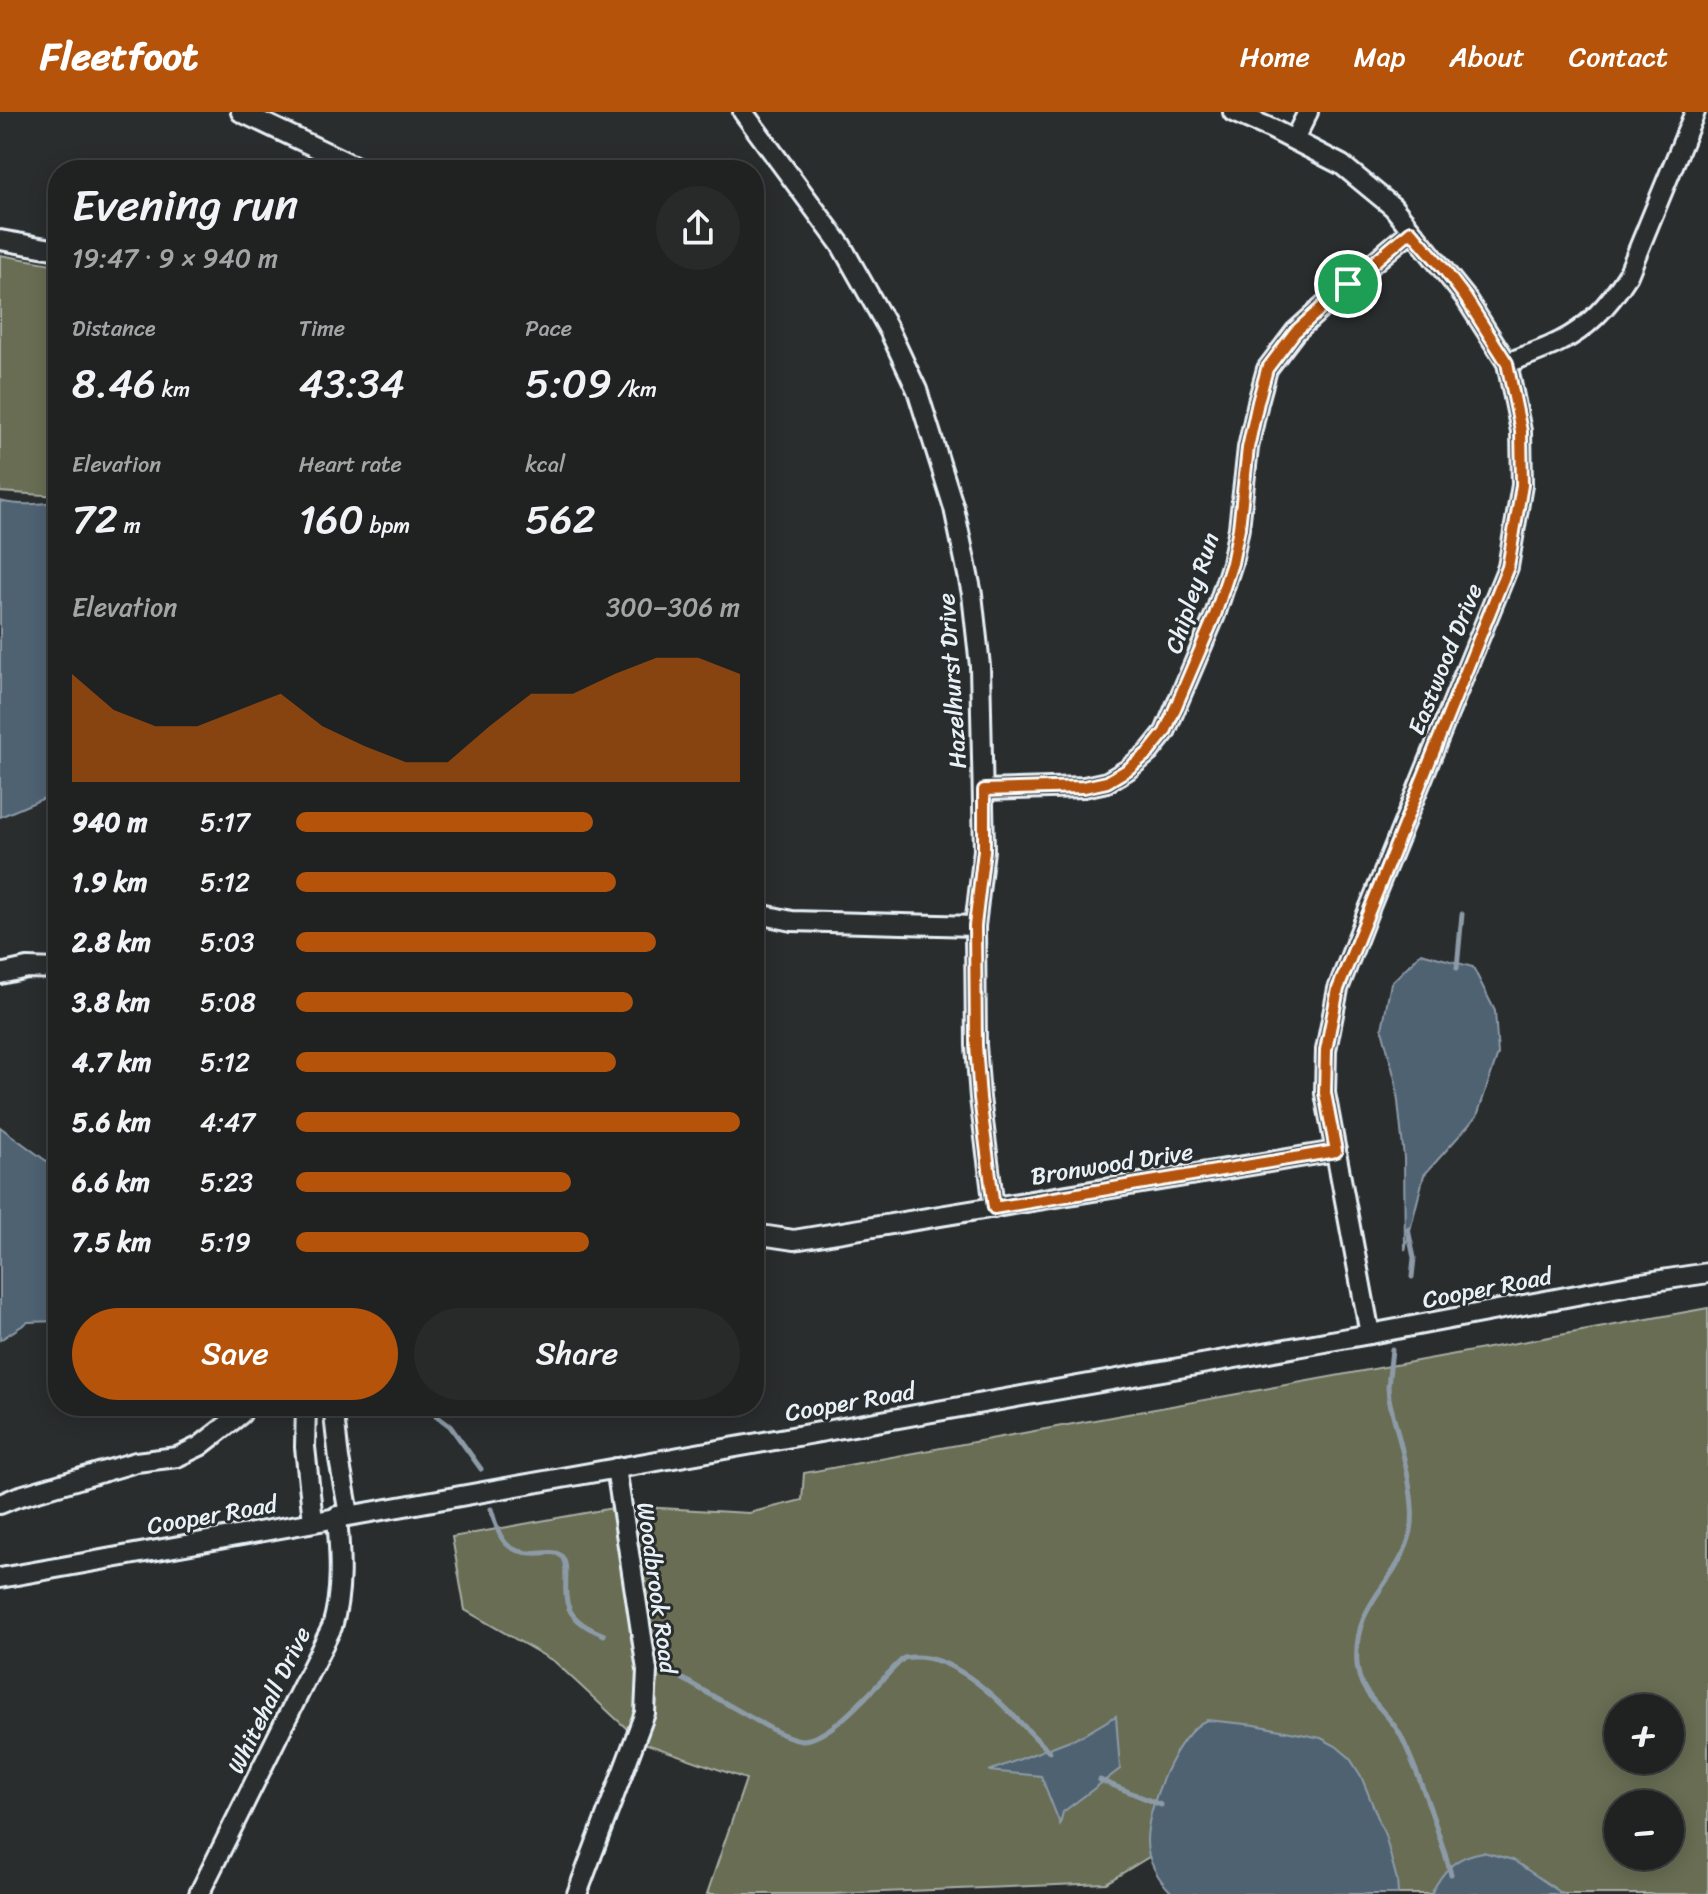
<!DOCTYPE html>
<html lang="en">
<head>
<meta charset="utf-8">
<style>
  :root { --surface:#202222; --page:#282a2a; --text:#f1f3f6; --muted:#a2a4a5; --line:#3d3f40; --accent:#b45309 }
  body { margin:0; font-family:Sriracha,sans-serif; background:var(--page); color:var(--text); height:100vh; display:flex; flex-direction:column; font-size:30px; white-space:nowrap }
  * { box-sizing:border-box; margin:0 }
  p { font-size:26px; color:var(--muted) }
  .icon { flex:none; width:44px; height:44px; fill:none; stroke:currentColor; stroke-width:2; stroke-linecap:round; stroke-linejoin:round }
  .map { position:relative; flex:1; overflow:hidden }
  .side { position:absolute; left:48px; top:48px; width:716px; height:1256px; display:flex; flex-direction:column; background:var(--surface); border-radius:32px; box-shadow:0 4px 20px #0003,0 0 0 2px var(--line) }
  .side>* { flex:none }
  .controls { position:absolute; left:1604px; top:1582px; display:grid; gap:16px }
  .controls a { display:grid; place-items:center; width:80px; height:80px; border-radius:50%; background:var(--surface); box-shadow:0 4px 20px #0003,0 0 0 2px var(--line); font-size:40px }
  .pin { position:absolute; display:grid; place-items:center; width:68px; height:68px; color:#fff; margin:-34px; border:4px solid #fff; border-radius:50%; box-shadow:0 2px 8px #0007 }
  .round { display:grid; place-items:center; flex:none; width:84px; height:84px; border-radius:42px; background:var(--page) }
  .summary { display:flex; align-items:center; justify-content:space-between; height:136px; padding:0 24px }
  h1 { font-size:44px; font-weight:600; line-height:60px }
  .metrics { display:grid; grid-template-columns:repeat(3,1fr); gap:12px; height:136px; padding:8px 24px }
  .metrics div { display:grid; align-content:center }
  .metrics b { font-size:40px; font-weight:600 }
  .metrics small { font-size:22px; font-weight:400 }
  .metrics p { font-size:22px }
  .chart { height:224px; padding:16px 24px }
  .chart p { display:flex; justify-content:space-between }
  .chart svg { width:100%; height:144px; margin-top:8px; fill:var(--accent); opacity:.7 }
  .action { display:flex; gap:16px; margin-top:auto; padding:16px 24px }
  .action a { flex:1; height:92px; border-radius:48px; background:var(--accent); color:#fff; font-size:32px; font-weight:600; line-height:92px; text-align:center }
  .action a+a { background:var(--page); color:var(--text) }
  ul { padding:0 24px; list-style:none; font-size:26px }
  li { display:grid; grid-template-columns:128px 96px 1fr; align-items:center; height:60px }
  li i { height:20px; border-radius:10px; background:var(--accent) }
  header { display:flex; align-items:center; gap:48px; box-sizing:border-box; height:112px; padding:0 40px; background:var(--accent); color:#fff }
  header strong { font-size:38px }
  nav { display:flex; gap:44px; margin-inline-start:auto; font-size:28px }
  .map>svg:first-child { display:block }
</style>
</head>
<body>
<header>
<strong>Fleetfoot</strong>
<nav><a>Home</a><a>Map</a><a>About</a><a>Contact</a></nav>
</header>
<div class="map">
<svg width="1708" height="1782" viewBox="0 0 1708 1782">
  <rect width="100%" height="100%" fill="#2a2d2e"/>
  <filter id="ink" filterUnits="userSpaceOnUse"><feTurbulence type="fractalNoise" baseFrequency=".0125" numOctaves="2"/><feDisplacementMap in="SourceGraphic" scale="16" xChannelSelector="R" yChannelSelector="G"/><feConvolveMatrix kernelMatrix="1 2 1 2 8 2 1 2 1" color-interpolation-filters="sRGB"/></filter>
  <g filter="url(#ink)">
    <!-- green -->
    <g fill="#676d53" stroke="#a8afa6" stroke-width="2" fill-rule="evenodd">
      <path d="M 0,143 L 58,153 L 58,384 L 0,380 Z"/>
      <path d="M 1708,1196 L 1708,1782 L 1183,1782 L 1149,1745 L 1106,1771 L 832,1782 L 707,1782 L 746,1667 L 641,1630 L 555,1550 L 465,1498 L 452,1425 L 624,1394 L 749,1401 L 802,1388 L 804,1361 ZM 1618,1596 L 1670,1596 L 1670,1648 L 1618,1648 ZM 1618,1692 L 1670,1692 L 1670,1744 L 1618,1744 Z"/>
    </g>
    <!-- water -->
    <g fill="#506272" stroke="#8d9ba8" stroke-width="2">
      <path d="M 0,389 C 20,394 38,393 58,389 L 58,671 L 47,685 L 0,705 Z"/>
      <path d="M 1421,841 L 1473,855 L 1495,899 L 1498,942 L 1477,1004 L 1424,1063 L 1405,1138 L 1404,1046 L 1396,971 L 1382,917 L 1391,871 Z"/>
      <path d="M 0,1015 L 45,1048 L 58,1055 L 58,1209 L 28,1210 L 0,1228 Z"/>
      <path d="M 1116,1604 L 1120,1657 L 1063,1700 L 1060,1712 L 1041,1664 L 989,1659 L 1083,1623 Z"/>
      <path d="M 1207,1608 L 1255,1613 L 1321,1626 L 1336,1634 L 1349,1645 L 1361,1664 L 1385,1723 L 1397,1768 L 1398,1782 L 1173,1782 L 1171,1780 C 1158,1767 1147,1748 1147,1730 C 1146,1698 1176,1620 1207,1608 Z"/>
      <path d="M 1483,1740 L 1513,1748 L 1563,1782 L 1431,1782 C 1443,1758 1456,1744 1483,1740 Z"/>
    </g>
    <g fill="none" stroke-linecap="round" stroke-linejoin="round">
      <!-- stream -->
      <g stroke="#8d9ba8" stroke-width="5">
        <path d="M 1457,856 L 1462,802"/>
        <path d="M 1408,1117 L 1414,1146 L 1412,1165"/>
        <path d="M 1392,1237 L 1388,1275 L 1389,1287 C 1397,1320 1418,1387 1411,1419 C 1399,1472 1352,1488 1357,1552 C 1359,1585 1388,1598 1401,1624 C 1422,1668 1437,1715 1451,1762"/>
        <path d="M 423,1294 L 450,1314 L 481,1357"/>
        <path d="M 491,1397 C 500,1428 505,1443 542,1441 C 548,1441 555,1439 560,1443 C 573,1452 558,1485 573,1503 C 581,1513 593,1518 604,1523"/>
        <path d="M 683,1567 L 773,1618 C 782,1622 792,1627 802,1628 C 834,1628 881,1566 904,1546 C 959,1535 1014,1607 1050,1640"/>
        <path d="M 1100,1668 L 1161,1693"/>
      </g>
      <!-- minor casing -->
      <g stroke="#e8f1f8" stroke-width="24">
        <g id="minor">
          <path d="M 241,0 L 363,58"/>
          <path d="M 743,0 L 841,133 L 889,218 L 917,278 L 954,396 L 972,482 L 980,554 L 984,738 L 975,814 L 976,933 L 980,986 L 994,1096"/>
          <path d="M 1233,0 L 1272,17 L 1342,53 L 1393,95 L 1465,185 L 1507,251 L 1521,319 L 1522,373 L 1508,455 L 1367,802 L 1338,877 L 1326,938 L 1325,981 L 1370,1222"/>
          <path d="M 1294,28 L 1308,0"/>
          <path d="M 0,128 L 58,138"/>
          <path d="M 1507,251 C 1525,244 1544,238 1561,229 C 1590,215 1611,190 1628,163 L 1695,0"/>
          <path d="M 984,678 L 1084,675 L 1107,670 L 1127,658 L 1149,640 L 1165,620 L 1215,503 L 1232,451 L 1239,416 L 1248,336 L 1258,290 L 1267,257 L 1295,220 L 1348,172 L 1411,119"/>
          <path d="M 754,801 L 792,809 L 975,814"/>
          <path d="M 0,862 L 27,856 L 58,857"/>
          <path d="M 754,1122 L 794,1128 L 1336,1039"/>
          <path d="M 306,1294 L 305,1335 L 313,1409"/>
          <path d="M 333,1294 L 339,1347 L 349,1402"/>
          <path d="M 0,1392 L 17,1385 L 136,1350 L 177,1345 L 200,1334 L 241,1302"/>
          <path d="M 0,1466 L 1370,1222 L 1635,1172 L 1708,1161"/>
          <path d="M 199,1782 L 332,1515 C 343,1478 340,1443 337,1404"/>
          <path d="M 577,1782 L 645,1601 L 647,1558 L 616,1356"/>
        </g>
      </g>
      <!-- minor -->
      <use href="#minor" stroke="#2a2d2e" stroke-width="18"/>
    </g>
  </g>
  <g fill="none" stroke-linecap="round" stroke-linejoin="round" filter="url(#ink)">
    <!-- route casing -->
    <g stroke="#fff" stroke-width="16">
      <path id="route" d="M 1411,119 L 1443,156 L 1465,185 L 1507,251 L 1521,319 L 1522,373 L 1508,455 L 1338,877 L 1326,938 L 1325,981 L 1336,1039 L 994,1096 L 980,986 L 976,933 L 975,814 L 984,738 L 984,678 L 1084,675 L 1107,670 L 1127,658 L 1149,640 L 1165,620 L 1215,503 L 1232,451 L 1239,416 L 1248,336 L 1258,290 L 1267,257 L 1295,220 L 1348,172 Z"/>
    </g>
    <!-- route -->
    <use href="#route" stroke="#b45309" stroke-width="10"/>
  </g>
  <g text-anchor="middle" stroke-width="6" stroke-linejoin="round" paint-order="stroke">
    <!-- street labels -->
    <g font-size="24" fill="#e8f1f8" stroke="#2a2d2e">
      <text transform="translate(1192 481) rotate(-72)" y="8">Chipley Run</text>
      <text transform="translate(1445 547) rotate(-68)" y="8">Eastwood Drive</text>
      <text transform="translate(952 569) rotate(-94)" y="8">Hazelhurst Drive</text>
      <text transform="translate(1112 1052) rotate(-9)" y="8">Bronwood Drive</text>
      <text transform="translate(1487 1176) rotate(-11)" y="8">Cooper Road</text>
      <text transform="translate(850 1290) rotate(-10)" y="8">Cooper Road</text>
      <text transform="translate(212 1403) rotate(-10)" y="8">Cooper Road</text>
      <text transform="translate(657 1476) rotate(82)" y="8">Woodbrook Road</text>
      <text transform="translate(269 1588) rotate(-64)" y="8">Whitehall Drive</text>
    </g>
  </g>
</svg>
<div class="controls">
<a>+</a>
<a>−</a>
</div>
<div class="pin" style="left:1348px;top:172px;background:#1e9e55"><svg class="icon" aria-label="arrive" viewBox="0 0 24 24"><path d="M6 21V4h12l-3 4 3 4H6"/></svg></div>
<section class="side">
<div class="summary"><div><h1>Evening run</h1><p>19:47 · 9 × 940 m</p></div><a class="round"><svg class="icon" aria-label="share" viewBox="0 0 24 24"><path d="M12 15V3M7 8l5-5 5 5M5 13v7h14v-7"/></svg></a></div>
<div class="metrics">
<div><p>Distance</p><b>8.46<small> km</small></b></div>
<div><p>Time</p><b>43:34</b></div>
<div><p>Pace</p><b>5:09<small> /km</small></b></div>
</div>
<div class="metrics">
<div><p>Elevation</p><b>72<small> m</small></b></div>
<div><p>Heart rate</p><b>160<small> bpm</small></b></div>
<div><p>kcal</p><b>562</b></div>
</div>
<div class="chart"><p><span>Elevation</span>300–306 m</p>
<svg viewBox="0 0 160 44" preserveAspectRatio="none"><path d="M0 44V11L10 22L20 27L30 27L40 22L50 17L60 27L70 33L80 38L90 38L100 27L110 17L120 17L130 11L140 6L150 6L160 11V44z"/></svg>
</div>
<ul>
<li><b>940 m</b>5:17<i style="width:67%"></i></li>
<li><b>1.9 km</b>5:12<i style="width:72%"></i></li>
<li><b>2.8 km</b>5:03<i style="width:81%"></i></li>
<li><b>3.8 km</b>5:08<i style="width:76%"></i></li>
<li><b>4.7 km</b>5:12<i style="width:72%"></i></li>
<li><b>5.6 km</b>4:47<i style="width:100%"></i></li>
<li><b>6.6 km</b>5:23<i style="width:62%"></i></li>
<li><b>7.5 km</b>5:19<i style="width:66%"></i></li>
</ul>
<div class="action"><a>Save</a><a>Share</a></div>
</section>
</div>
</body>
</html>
